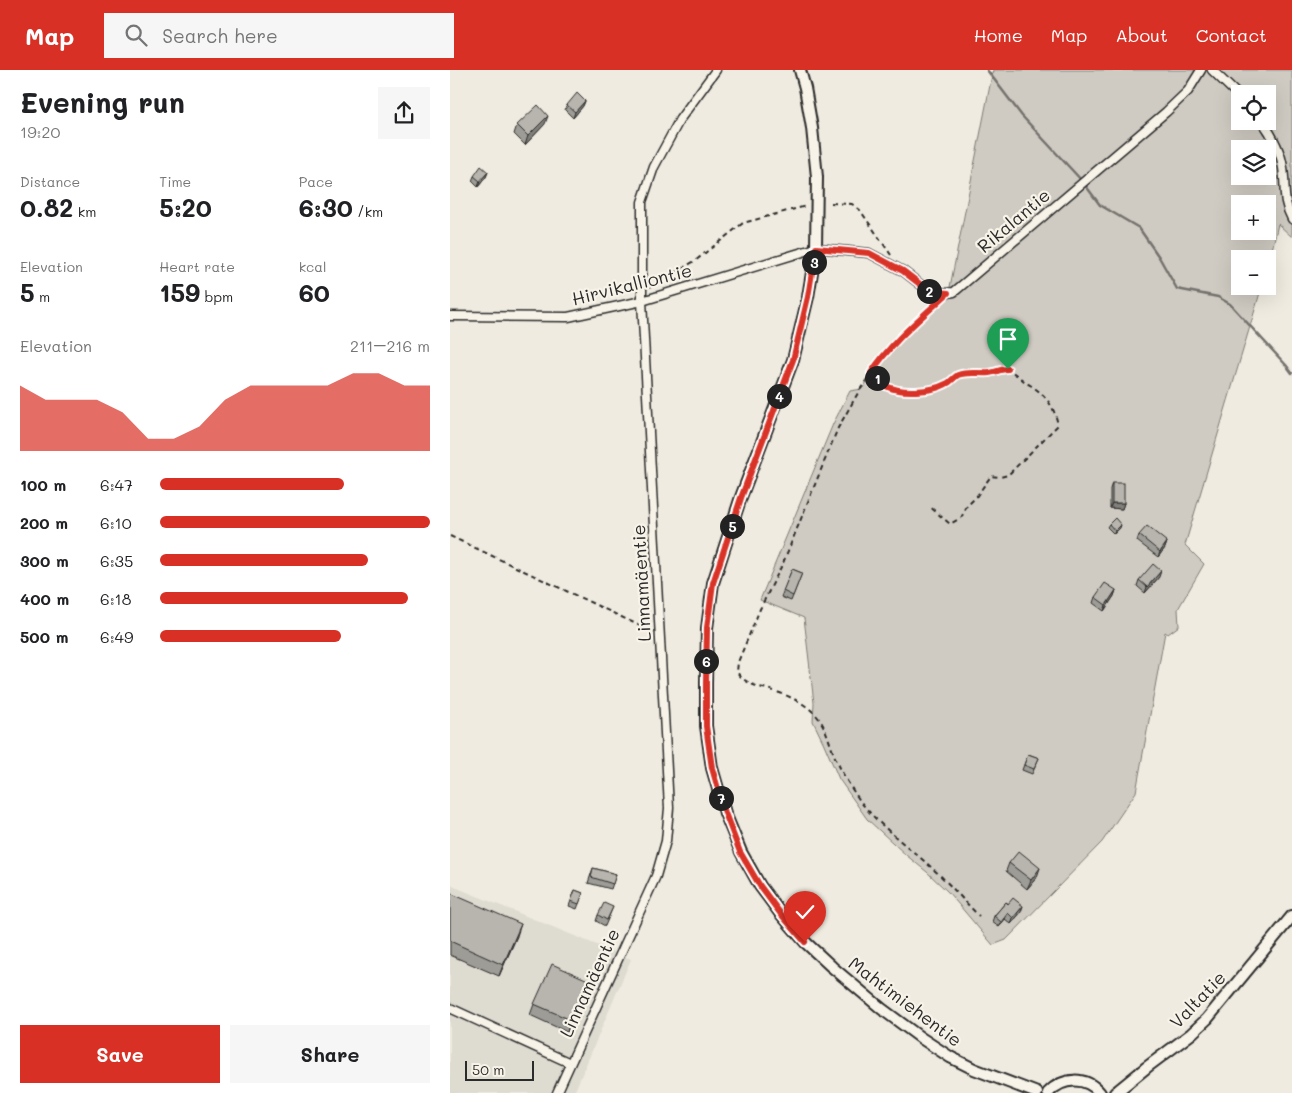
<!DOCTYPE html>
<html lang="en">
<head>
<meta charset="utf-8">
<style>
  :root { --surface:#fff; --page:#f6f6f6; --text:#202124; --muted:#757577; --accent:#d93025 }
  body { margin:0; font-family:Mali,sans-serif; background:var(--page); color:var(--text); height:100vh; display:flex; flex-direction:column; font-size:19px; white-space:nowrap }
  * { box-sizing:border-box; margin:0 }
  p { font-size:16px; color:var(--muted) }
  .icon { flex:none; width:28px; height:28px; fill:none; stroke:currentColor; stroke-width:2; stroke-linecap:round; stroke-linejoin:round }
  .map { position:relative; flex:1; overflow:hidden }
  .panel { display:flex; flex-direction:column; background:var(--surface); width:450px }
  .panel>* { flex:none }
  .fabs { position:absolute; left:781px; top:15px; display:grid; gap:10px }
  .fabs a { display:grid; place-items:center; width:45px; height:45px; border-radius:0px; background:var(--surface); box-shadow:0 5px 20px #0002; font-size:25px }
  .scale { position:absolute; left:15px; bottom:12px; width:69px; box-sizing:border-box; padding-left:5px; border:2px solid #2b2b2b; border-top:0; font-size:14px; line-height:18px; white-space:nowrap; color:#2b2b2b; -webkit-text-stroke:4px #f7f3e8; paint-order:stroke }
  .pin { position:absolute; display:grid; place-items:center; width:42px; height:42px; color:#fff; margin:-51px -21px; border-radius:50% 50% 50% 0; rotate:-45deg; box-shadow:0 0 5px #0007 }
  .pin .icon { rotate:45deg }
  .km { position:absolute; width:25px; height:25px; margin:-12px; border-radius:50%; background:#222; color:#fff; font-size:14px; line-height:25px; text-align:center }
  .round { display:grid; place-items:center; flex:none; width:52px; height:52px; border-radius:0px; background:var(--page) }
  .head { display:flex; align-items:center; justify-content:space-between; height:85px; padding:0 20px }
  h1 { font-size:28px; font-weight:800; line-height:38px }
  .metrics { display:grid; grid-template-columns:repeat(3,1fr); gap:8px; height:85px; padding:5px 20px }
  .metrics div { display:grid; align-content:center }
  .metrics b { font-size:25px; font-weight:800 }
  .metrics small { font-size:14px; font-weight:400 }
  .metrics p { font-size:14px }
  .chart { height:140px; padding:10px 20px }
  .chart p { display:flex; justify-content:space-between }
  .chart svg { width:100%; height:90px; margin-top:5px; fill:var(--accent); opacity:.7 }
  .cta { display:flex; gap:10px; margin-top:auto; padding:10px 20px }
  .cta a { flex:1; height:58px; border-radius:0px; background:var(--accent); color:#fff; font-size:20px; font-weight:800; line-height:58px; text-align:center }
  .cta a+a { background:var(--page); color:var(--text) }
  ul { padding:0 20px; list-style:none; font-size:16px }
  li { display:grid; grid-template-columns:80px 60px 1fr; align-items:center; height:38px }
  li i { height:12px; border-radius:6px; background:var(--accent) }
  header { display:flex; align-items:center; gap:30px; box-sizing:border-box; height:70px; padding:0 25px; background:var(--accent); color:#fff }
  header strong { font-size:24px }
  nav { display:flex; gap:28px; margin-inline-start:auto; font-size:18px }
  .search { width:350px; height:45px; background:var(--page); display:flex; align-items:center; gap:12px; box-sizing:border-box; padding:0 18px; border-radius:0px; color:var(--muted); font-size:19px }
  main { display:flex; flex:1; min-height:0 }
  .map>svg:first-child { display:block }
</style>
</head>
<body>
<header>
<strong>Map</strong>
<div class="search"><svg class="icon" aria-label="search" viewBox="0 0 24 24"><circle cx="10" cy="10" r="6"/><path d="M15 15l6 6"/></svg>Search here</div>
<nav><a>Home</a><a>Map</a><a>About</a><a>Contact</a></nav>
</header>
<main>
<section class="panel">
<div class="head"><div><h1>Evening run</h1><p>19:20</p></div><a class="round"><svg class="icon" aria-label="share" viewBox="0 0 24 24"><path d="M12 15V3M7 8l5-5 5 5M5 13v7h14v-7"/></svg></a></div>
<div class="metrics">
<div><p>Distance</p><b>0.82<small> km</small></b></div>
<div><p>Time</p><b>5:20</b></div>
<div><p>Pace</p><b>6:30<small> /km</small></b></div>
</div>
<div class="metrics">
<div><p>Elevation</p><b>5<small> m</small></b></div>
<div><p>Heart rate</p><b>159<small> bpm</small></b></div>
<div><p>kcal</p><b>60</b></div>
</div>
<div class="chart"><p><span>Elevation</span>211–216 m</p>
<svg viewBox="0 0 160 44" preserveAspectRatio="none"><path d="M0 44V12L10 19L20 19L30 19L40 25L50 38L60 38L70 32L80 19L90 12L100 12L110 12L120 12L130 6L140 6L150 12L160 12V44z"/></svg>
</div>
<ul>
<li><b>100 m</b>6:47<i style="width:68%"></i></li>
<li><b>200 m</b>6:10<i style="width:100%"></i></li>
<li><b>300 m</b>6:35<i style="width:77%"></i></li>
<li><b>400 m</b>6:18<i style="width:92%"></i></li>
<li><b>500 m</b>6:49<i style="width:67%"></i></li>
</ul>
<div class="cta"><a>Save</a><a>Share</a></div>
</section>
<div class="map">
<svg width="842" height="1023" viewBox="0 0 842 1023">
  <rect width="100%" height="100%" fill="#efebe0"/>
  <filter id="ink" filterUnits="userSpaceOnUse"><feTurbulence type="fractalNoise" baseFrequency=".02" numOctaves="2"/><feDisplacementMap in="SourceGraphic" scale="10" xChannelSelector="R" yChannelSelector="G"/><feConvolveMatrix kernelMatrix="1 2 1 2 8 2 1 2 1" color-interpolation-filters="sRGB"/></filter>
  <g filter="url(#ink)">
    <!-- built -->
    <path fill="#dedbd1" d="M 0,815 L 181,889 L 124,1023 L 0,1023 Z"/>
    <!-- green -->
    <path fill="#cfcbc2" stroke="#7d7b76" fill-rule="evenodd" d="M 543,0 L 842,0 L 842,167 L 828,154 L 818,197 L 818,189 L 790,189 L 790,216 L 812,216 L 735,475 L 754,494 L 728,539 L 729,556 L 718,564 L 715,562 L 686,722 L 652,772 L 556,870 L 543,875 L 498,822 L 477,802 L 456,785 L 417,749 L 389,709 L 374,674 L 363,651 L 364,633 L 354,548 L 310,530 L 383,354 L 400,321 L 412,319 L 435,287 L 498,227 ZM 790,24 L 818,24 L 818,51 L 790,51 ZM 790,79 L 818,79 L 818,106 L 790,106 ZM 790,134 L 818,134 L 818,161 L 790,161 Z"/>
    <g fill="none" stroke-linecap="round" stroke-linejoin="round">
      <!-- stream -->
      <path stroke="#74726e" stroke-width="2.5" d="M 537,0 L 572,46 L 633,112 L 650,135 L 689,158 L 709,187 L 727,219 L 768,227 L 780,234 L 836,295 L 842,303"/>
      <!-- minor casing -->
      <g stroke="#2b2b2b" stroke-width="11">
        <g id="minor">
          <path d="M 762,0 L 790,27"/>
          <path d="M 812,51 C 822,65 831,81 833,98 C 836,118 832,130 842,149"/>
          <path d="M 0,246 L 118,247 L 192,231 L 366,178 L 419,183 L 453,201 L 479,221 L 498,223 L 504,222 L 716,42 L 738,21 L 751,0"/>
          <path d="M 0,938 L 120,993"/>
          <path d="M 107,1023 L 206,806 L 216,771 L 219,738 L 192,231 L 192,132 L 204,97 L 230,49 L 266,0"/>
        </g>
      </g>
      <!-- secondary casing -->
      <g stroke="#2b2b2b" stroke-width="14">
        <g id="secondary">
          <path d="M 350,0 L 355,18 L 362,58 L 367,107 L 366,178 L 358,227 L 343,290 L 291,427 L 263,513 L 257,558 L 256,613 L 256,656 L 262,698 L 275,743 L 291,782 L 310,816 L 330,843 L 355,872 L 382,897 L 432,939 L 471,968 L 500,987 L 524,999 L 587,1023"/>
          <path d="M 598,1023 C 613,1007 636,1006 650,1023"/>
          <path d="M 665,1023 L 697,997 L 741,964 L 757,949 L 842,846"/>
        </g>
      </g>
      <!-- path -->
      <g stroke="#2b2b2b" stroke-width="2" stroke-dasharray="5 4" stroke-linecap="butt">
        <path d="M 381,133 L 402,134 L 410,140 L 441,185"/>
        <path d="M 200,217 L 245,191 L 293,153 L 356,136"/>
        <path d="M 491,230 L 442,275 L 428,292 L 408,323 L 388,358 L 333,493 L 310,539 L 288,592 L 287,602 C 297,617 314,617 330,623 C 341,627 355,634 363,642 C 375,653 378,668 383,682 C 390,700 400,717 411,732 C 429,756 459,777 481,797 C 498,812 513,830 529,846"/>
        <path d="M 421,303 C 426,307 431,313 436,316 C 451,324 481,322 496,314 C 501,312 504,307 509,305 C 518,301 529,304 539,303 C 545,302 552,297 558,300 C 563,301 574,312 580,315 C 596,325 604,336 608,355 L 558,405 L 550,407 L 541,406 L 526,427 L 517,436 L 511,448 L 500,454 L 479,436"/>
        <path d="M 0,466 L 201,561"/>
      </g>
      <!-- minor -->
      <use href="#minor" stroke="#f7f3e8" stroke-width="8"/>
      <!-- secondary -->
      <use href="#secondary" stroke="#f7f3e8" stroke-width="10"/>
    </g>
    <!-- wall -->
    <g fill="#9e9c96" stroke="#2b2b2b">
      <path d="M 135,31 L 133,36 L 123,48 L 115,40 L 117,35 Z"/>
      <path d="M 95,54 L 75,75 L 64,64 L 67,55 Z"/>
      <path d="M 38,102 L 36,107 L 28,117 L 22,111 L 24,106 Z"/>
      <path d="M 662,413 L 674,433 L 672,439 L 660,438 L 660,419 Z"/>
      <path d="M 659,454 L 670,458 L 664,464 L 657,457 Z"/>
      <path d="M 689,465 L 717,472 L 715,478 L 708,487 L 687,471 Z"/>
      <path d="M 342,499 L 352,503 L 341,531 L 331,527 Z"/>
      <path d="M 709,507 L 695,523 L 687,516 L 689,510 Z"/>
      <path d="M 666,520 L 664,526 L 654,541 L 643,533 L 645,527 Z"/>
      <path d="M 578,684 L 589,688 L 582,704 L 572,700 Z"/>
      <path d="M 559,793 L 587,807 L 577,819 L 556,801 Z"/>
      <path d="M 143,798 L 166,804 L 161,819 L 138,813 Z"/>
      <path d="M 125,820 L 133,823 L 127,839 L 119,836 Z"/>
      <path d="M 0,823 L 67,866 L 49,906 L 0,885 Z"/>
      <path d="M 556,832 L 571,842 L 561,854 L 555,849 L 549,857 L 542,852 L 544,846 Z"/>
      <path d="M 163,837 L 155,856 L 146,851 L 148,845 Z"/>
      <path d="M 138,910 L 117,962 L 80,945 L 84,934 Z"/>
    </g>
    <!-- shaded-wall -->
    <g fill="#817f7a" stroke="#2b2b2b">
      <path d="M 135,31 L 133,36 L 123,48 L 125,42 Z"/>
      <path d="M 98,46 L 95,54 L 75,75 L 78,66 Z"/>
      <path d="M 38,102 L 36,107 L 28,117 L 30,111 Z"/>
      <path d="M 662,433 L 674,433 L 672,439 L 660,438 Z"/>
      <path d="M 671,455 L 670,458 L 664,464 L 665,461 Z"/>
      <path d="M 717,472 L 715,478 L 708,487 L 710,482 Z"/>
      <path d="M 711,501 L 709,507 L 695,523 L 697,517 Z"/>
      <path d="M 666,520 L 664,526 L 654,541 L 656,535 Z"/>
      <path d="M 590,798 L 587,807 L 577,819 L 581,810 Z"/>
      <path d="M 573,836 L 571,842 L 561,854 L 563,848 Z"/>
      <path d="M 558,843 L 555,849 L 549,857 L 551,852 Z"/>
      <path d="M 71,854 L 67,866 L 49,906 L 53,895 Z"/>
      <path d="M 138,910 L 134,921 L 117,962 L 121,950 Z"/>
    </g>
    <!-- building -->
    <g fill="#b8b5ae" stroke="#2b2b2b">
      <path d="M 127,23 L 135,31 L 125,42 L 117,35 Z"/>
      <path d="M 88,35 L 98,46 L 78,66 L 67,55 Z"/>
      <path d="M 31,96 L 38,102 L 30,111 L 24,106 Z"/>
      <rect x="662" y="413" width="12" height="20"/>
      <path d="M 665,448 L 671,455 L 665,461 L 659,454 Z"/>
      <path d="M 697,456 L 717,472 L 710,482 L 689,465 Z"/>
      <path d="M 703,494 L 711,501 L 697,517 L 689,510 Z"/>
      <path d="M 342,499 L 352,503 L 343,526 L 333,521 Z"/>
      <path d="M 655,513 L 666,520 L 656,535 L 645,527 Z"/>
      <path d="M 578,684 L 589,688 L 584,699 L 574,695 Z"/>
      <path d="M 569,781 L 590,798 L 581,810 L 559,793 Z"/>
      <path d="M 143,798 L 166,804 L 163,814 L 141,807 Z"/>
      <path d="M 125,820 L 133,823 L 129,834 L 121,831 Z"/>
      <path d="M 0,823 L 71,854 L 53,895 L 0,871 Z"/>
      <path d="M 563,828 L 573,836 L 563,848 L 558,843 L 551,852 L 544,846 L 556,832 L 558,834 Z"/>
      <path d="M 154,833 L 163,837 L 157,850 L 148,845 Z"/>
      <path d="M 102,894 L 138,910 L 121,950 L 84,934 Z"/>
    </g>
  </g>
  <g fill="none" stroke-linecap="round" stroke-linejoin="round" filter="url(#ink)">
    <!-- route casing -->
    <g stroke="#fff" stroke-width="10">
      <path id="route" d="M 355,872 L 330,843 L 310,816 L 290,782 L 275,743 L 262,698 L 256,656 L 256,613 L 257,558 L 263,513 L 291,428 L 343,290 L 358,227 L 366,178 L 419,183 L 453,201 L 479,221 L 498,223 C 470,249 442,271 421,303 C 426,307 431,313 436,316 C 451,324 481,322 496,314 C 501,312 504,307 508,305 C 518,301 529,304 539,303 C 546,302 551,299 558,299"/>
    </g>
    <!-- route -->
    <use href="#route" stroke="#d93025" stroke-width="6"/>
  </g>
  <g text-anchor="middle" stroke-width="4.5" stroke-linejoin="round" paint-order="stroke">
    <!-- street labels -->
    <g font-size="18" fill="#2b2b2b" stroke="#f7f3e8">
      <text transform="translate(564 151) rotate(-40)" y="6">Rikalantie</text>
      <text transform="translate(182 215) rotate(-14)" y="6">Hirvikalliontie</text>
      <text transform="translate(192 513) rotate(-93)" y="6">Linnamäentie</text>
      <text transform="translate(140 913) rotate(-65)" y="6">Linnamäentie</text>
      <text transform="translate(748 930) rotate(-46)" y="6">Valtatie</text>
      <text transform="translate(455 932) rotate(37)" y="6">Mahtimiehentie</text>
    </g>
  </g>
</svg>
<div class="fabs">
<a><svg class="icon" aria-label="locate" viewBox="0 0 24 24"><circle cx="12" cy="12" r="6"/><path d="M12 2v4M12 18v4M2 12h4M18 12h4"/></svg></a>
<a><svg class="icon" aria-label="layers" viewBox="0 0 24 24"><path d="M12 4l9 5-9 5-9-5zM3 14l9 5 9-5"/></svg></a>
<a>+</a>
<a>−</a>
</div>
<div class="scale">50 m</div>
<div class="pin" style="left:558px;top:299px;background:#1e9e55"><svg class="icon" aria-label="arrive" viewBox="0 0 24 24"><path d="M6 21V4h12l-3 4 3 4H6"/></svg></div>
<div class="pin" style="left:355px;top:872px;background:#d93025"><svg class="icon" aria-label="check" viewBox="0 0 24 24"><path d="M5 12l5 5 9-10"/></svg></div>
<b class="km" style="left:427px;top:308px">1</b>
<b class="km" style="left:479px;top:221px">2</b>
<b class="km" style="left:364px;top:192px">3</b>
<b class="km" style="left:329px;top:326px">4</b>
<b class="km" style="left:282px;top:456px">5</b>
<b class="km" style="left:256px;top:591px">6</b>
<b class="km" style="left:271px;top:728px">7</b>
</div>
</main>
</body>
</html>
